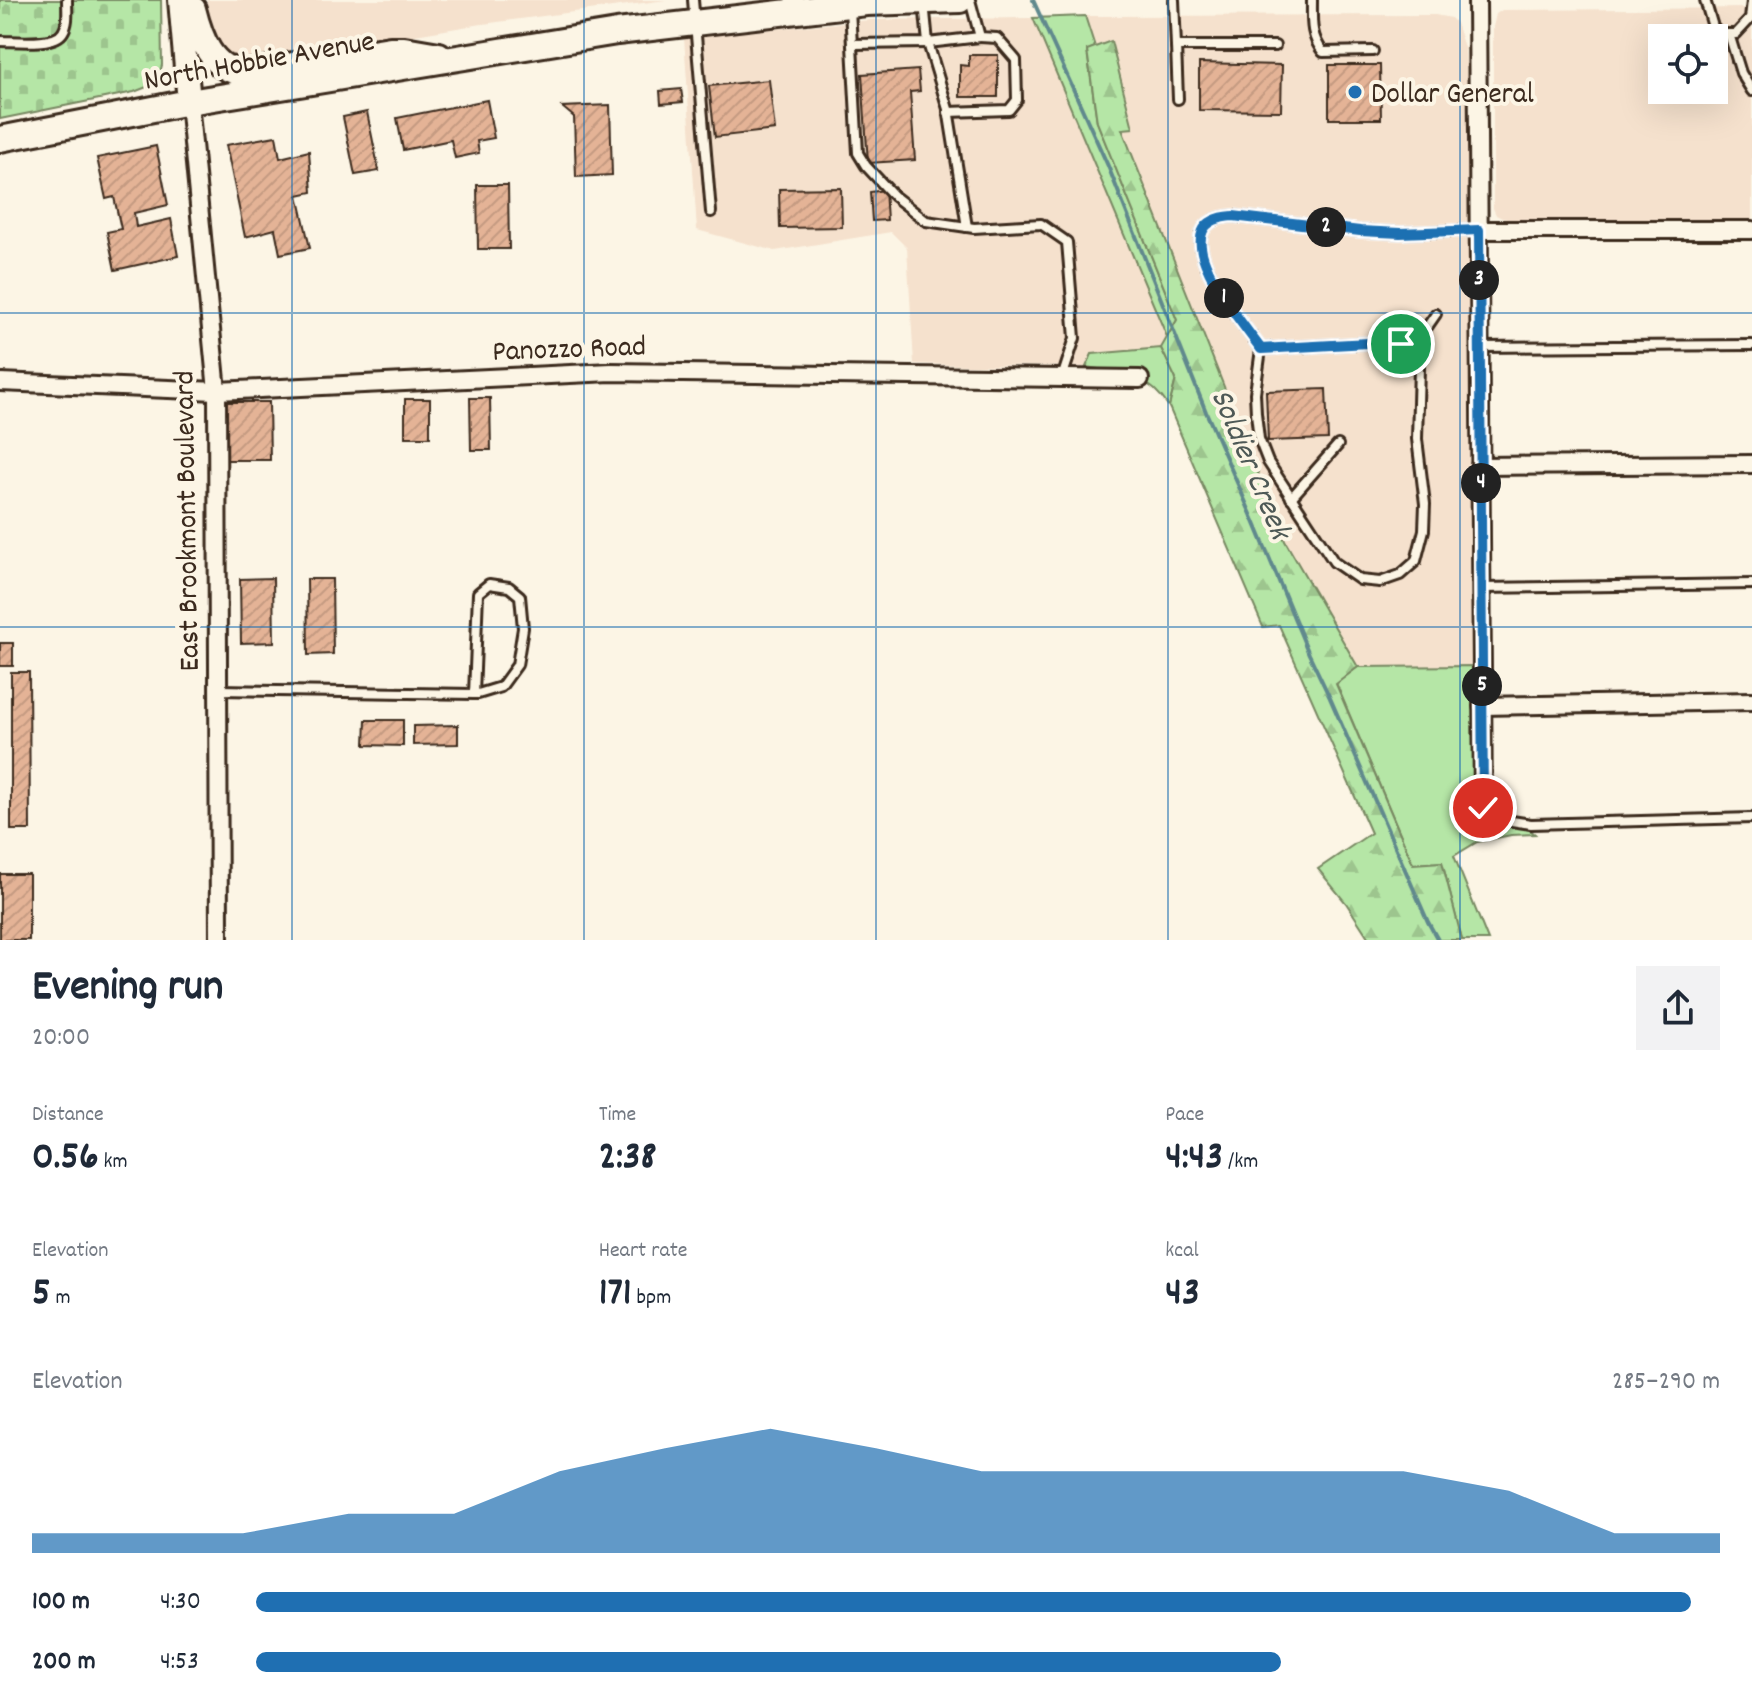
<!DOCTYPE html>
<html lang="en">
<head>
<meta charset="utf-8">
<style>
  :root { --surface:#fff; --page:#f2f2f3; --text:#1f2937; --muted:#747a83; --accent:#1f6fb2 }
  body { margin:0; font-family:Dekko,sans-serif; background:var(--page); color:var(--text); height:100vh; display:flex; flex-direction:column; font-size:30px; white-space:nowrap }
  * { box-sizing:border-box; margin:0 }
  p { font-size:26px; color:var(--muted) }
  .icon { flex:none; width:44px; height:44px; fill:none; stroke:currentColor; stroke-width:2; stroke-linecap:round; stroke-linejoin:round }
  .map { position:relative; height:940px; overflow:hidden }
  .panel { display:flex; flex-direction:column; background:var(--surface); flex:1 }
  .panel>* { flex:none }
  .tools { position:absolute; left:1648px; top:24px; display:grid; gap:16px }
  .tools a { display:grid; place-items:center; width:80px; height:80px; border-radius:0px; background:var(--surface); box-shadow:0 8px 32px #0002; font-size:40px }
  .pin { position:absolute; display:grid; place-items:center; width:68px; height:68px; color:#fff; margin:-34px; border:4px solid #fff; border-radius:50%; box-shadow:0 2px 8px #0007 }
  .km { position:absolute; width:40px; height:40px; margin:-20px; border-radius:50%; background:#222; color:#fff; font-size:22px; line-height:40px; text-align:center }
  .round { display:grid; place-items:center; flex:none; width:84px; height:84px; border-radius:0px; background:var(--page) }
  .head { display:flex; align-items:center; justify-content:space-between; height:136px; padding:0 32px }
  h1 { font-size:44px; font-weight:700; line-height:60px }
  .figures { display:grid; grid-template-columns:repeat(3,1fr); gap:12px; height:136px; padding:8px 32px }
  .figures div { display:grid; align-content:center }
  .figures b { font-size:40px; font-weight:700 }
  .figures small { font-size:22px; font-weight:400 }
  .figures p { font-size:22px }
  .chart { height:224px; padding:16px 32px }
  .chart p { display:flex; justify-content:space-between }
  .chart svg { width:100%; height:144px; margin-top:8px; fill:var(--accent); opacity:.7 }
  ul { padding:0 32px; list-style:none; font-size:26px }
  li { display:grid; grid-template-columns:128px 96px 1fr; align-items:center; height:60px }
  li i { height:20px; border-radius:10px; background:var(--accent) }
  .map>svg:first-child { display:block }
</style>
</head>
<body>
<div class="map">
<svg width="1752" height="940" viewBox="0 0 1752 940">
  <defs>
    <pattern id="forest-firs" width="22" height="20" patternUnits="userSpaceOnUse" patternTransform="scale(2)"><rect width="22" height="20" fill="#b5e6a6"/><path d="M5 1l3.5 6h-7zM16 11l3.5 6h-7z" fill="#9dc58e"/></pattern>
    <pattern id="cemetery-stones" width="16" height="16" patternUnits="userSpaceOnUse" patternTransform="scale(2)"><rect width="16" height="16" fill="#b5e6a6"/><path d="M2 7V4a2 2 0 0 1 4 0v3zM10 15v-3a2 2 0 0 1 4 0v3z" fill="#9dc58e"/></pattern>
    <pattern id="building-hatch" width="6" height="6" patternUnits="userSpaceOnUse" patternTransform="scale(2)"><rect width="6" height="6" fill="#e4b396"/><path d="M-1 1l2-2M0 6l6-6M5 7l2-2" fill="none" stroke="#c49a81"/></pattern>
  </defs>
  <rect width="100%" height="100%" fill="#fcf5e5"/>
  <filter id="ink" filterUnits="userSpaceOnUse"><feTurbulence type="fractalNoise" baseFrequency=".0125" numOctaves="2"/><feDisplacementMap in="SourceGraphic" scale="16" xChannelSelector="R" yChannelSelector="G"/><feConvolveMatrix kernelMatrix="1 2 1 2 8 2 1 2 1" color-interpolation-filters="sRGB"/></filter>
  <g filter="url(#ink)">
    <!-- built -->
    <g fill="#f5e1cd" fill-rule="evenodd">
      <path d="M 207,0 L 666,0 L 475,25 L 248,63 L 224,56 L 207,25 Z"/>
      <path d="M 1752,8 L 1752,219 L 1512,220 L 1502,218 L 1496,215 L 1493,208 L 1493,27 L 1496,14 L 1502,10 ZM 1662,38 L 1714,38 L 1714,90 L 1662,90 Z"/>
      <path d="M 1435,15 L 1451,18 L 1456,23 L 1465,50 L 1467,77 L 1474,666 L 1358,667 L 1285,541 L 1122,129 L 1133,128 L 1110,42 L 1095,47 L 1085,16 Z"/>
      <path d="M 1033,18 L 1167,337 L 1161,348 L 1092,354 L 1086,367 L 914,364 L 907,248 L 891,232 L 775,251 L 697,230 L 684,37 L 871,20 Z"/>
    </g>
    <!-- grass -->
    <g fill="#b5e6a6" stroke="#788862" stroke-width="2">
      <path d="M 1085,16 L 1095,47 L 1087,51 L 1097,122 L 1177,320 L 1167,337 L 1033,18 Z"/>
      <path d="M 1161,348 L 1176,379 L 1169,407 C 1147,373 1123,373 1086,367 L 1092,354 Z"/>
      <path d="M 1474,666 L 1476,816 C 1490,835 1519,819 1535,834 L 1511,835 L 1477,842 L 1454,856 L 1488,940 L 1462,940 L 1442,862 L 1413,864 L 1336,683 L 1358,667 Z"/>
    </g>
    <!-- forest -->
    <path fill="url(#forest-firs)" stroke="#788862" stroke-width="2" d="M 1111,41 L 1133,128 L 1122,129 L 1285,541 L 1358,667 L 1336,684 L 1413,864 L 1442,862 L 1462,940 L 1370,940 L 1346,903 L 1318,869 L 1371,833 L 1279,625 L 1263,627 L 1169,407 L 1176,379 L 1161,348 L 1177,320 L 1097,122 L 1087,50 Z"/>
    <!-- cemetery -->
    <path fill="url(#cemetery-stones)" stroke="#788862" stroke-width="2" d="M 0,0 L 161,0 L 162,65 L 157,83 L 134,92 L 0,119 Z"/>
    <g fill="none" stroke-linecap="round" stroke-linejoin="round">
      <!-- stream -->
      <path stroke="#61898d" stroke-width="4" d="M 1033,0 L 1108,166 L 1206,412 L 1254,521 L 1309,654 L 1330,698 L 1428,922 L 1438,940"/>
    </g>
    <!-- building -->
    <g fill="url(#building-hatch)" stroke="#3b2a1e" stroke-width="2">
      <path d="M 969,55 L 998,55 L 998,97 L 960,97 L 960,65 L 969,66 Z"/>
      <path d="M 1199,63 L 1282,65 L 1281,111 L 1199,110 Z"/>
      <path d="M 1329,65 L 1380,65 L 1381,119 L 1329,119 Z"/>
      <path d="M 918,70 L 920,91 L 910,92 L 915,160 L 868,163 L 862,74 Z"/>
      <path d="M 769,80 L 775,130 L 715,137 L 709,86 Z"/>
      <path d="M 681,89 L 683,102 L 661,104 L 660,91 Z"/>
      <path d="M 487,100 L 494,138 L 477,141 L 479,153 L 455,158 L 451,140 L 403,150 L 397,118 Z"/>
      <path d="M 610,105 L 612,175 L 576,177 L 574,117 L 562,107 Z"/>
      <path d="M 367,112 L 379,171 L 355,175 L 343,117 Z"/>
      <path d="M 276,136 L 280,158 L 309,151 L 312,192 L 298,195 L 310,248 L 280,254 L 275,229 L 245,237 L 226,145 Z"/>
      <path d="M 156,146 L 168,205 L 134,213 L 136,227 L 171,219 L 178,256 L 115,270 L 107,232 L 121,229 L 114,197 L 106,199 L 97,158 Z"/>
      <path d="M 477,185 L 508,185 L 509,249 L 478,249 Z"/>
      <path d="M 841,188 L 842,227 L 780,228 L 779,189 Z"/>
      <path d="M 885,190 L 887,220 L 872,221 L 870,192 Z"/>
      <path d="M 1326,389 L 1328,439 L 1268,441 L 1266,391 Z"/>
      <path d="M 470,398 L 490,398 L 491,450 L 471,450 Z"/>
      <rect x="405" y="399" width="25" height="38"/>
      <path d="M 221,402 L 269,402 L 270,460 L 222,460 Z"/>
      <path d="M 273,578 L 274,642 L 241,643 L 240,579 Z"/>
      <path d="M 307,579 L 332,579 L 333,654 L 308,655 Z"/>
      <rect x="0" y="643" width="13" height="23"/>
      <path d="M 11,672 L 29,672 L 30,830 L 11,830 Z"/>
      <path d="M 366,720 L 403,720 L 403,746 L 365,745 Z"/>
      <path d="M 458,725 L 458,744 L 413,745 L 413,726 Z"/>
      <rect x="0" y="874" width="29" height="66"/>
    </g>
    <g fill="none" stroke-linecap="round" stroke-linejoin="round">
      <!-- lane casing -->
      <g stroke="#3b2a1e" stroke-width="14">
        <g id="lane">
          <path d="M 693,0 L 711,212"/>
          <path d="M 1174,0 L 1176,46 L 1275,46"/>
          <path d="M 1312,0 C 1312,20 1310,36 1323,52 L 1373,51"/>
          <path d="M 1705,0 L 1713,27 L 1719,34 L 1736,34 L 1750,19 L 1752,1"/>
          <path d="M 850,9 L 858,153 L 866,166 L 894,196 L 926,221 L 974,228 L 1041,224 L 1067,242 L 1075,338 L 1062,378"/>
          <path d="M 1729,34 L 1741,73 L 1752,91"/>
          <path d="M 0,41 C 15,41 55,46 63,32 C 69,23 67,11 67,0"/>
          <path d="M 852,44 L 928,43 L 924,2"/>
          <path d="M 1176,46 L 1178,99"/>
          <path d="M 948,112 L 1009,110 L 1017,100 L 1016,60 L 997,38 L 980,37 L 970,0"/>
          <path d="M 967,227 L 948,109 L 928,43 L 980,37"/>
          <path d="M 1436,314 L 1409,353 L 1401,344 L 1386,342 L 1261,349 C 1242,322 1154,221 1233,216 L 1360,231 L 1400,233 L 1479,230"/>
          <path d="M 1480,347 L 1752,345"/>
          <path d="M 1261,349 L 1255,393 L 1256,413 L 1259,439 L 1268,462 L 1334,562 L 1360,580 L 1380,582 L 1400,575 L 1416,561 L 1424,530 L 1425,504 L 1417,439 L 1419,367 L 1409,353"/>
          <path d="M 1291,498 L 1338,445"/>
          <path d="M 1481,588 L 1752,584"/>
          <path d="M 218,690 L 474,694 L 478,694 L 501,687 L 517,665 L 523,628 L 520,596 L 509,587 L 489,584 L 478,593 L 474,694"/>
          <path d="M 1483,808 L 1486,817 L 1531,824 L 1752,818"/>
        </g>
      </g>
      <!-- street casing -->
      <g stroke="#3b2a1e" stroke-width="22">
        <g id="street">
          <path d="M 1477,0 L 1483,808"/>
          <path d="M 189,102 L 217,391 L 219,940"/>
          <path d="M 1479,230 L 1752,230"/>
          <path d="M 0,382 L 217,391 L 611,372 L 1140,379"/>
          <path d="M 1480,466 L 1752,464"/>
          <path d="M 1482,706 L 1752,701"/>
        </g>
      </g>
      <!-- secondary casing -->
      <g stroke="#3b2a1e" stroke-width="28">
        <path id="secondary" d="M 180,0 L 189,102"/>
      </g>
      <!-- primary casing -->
      <g stroke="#3b2a1e" stroke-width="30">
        <g id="primary">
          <path d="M 193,9 C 200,37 211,71 245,73 L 390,49 L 404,49 L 439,55"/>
          <path d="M 0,139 L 189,102 L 617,32 L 866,3 L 960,0"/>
        </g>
      </g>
      <!-- lane -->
      <use href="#lane" stroke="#fcf5e5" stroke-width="8"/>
      <!-- street -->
      <use href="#street" stroke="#fcf5e5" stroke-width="16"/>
      <!-- secondary -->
      <use href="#secondary" stroke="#fcf5e5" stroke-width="22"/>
      <!-- primary -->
      <use href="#primary" stroke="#fcf5e5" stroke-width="24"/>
    </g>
  </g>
  <g fill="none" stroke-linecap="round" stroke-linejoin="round" filter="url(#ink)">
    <!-- route casing -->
    <g stroke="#fff" stroke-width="16">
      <path id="route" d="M 1401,344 L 1386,342 L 1261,349 C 1242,322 1154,221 1233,216 L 1360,231 L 1400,233 L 1479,230 L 1483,808"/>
    </g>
    <!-- route -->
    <use href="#route" stroke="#1f6fb2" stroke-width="10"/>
  </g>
  <!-- grid -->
  <path fill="none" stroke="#1f6fb2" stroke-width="2" stroke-opacity="0.55" d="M 292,0 L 292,940M 584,0 L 584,940M 876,0 L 876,940M 1168,0 L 1168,940M 1460,0 L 1460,940M 0,313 L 1752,313M 0,627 L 1752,627"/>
  <!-- markers -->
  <circle fill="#1f6fb2" stroke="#fcf5e5" stroke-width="3" cx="1355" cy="92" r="8"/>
  <g text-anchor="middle" stroke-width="8" stroke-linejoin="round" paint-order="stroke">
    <!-- street labels -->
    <g font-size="30" fill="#3b2a1e" stroke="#fcf5e5">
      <text transform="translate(259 59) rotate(-10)" y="10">North Hobbie Avenue</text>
      <text transform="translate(569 347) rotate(-2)" y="10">Panozzo Road</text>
      <text transform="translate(185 521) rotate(-91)" y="10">East Brookmont Boulevard</text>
    </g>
    <!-- poi labels -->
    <g font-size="30" fill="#3b2a1e" stroke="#fcf5e5" text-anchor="start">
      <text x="1371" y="102">Dollar General</text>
    </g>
    <!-- water labels -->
    <g font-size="32" font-style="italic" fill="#4e5956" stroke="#fcf5e5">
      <text transform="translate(1253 463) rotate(67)" y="11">Soldier Creek</text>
    </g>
  </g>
</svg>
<div class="tools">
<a><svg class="icon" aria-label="locate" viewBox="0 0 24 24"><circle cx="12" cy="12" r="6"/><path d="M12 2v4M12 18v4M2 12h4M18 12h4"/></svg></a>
</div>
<div class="pin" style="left:1401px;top:344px;background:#1e9e55"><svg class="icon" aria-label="arrive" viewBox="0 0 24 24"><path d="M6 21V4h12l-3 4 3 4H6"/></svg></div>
<div class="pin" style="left:1483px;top:808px;background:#d93025"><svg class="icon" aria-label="check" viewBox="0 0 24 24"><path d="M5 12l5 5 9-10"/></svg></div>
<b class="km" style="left:1224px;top:298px">1</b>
<b class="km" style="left:1326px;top:227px">2</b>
<b class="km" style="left:1479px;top:280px">3</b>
<b class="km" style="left:1481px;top:483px">4</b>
<b class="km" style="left:1482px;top:686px">5</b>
</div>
<section class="panel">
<div class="head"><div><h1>Evening run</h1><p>20:00</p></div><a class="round"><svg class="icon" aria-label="share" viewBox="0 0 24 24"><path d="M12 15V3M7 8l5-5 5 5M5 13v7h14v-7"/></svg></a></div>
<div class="figures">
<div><p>Distance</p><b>0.56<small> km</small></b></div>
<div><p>Time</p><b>2:38</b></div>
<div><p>Pace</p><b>4:43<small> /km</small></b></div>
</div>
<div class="figures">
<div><p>Elevation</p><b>5<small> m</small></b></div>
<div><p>Heart rate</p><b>171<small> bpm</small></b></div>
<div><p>kcal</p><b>43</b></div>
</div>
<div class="chart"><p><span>Elevation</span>285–290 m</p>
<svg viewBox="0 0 160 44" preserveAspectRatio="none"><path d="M0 44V38L10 38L20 38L30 32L40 32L50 19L60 12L70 6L80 12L90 19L100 19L110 19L120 19L130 19L140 25L150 38L160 38V44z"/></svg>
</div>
<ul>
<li><b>100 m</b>4:30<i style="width:98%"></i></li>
<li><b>200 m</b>4:53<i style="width:70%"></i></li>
</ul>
</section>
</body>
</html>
